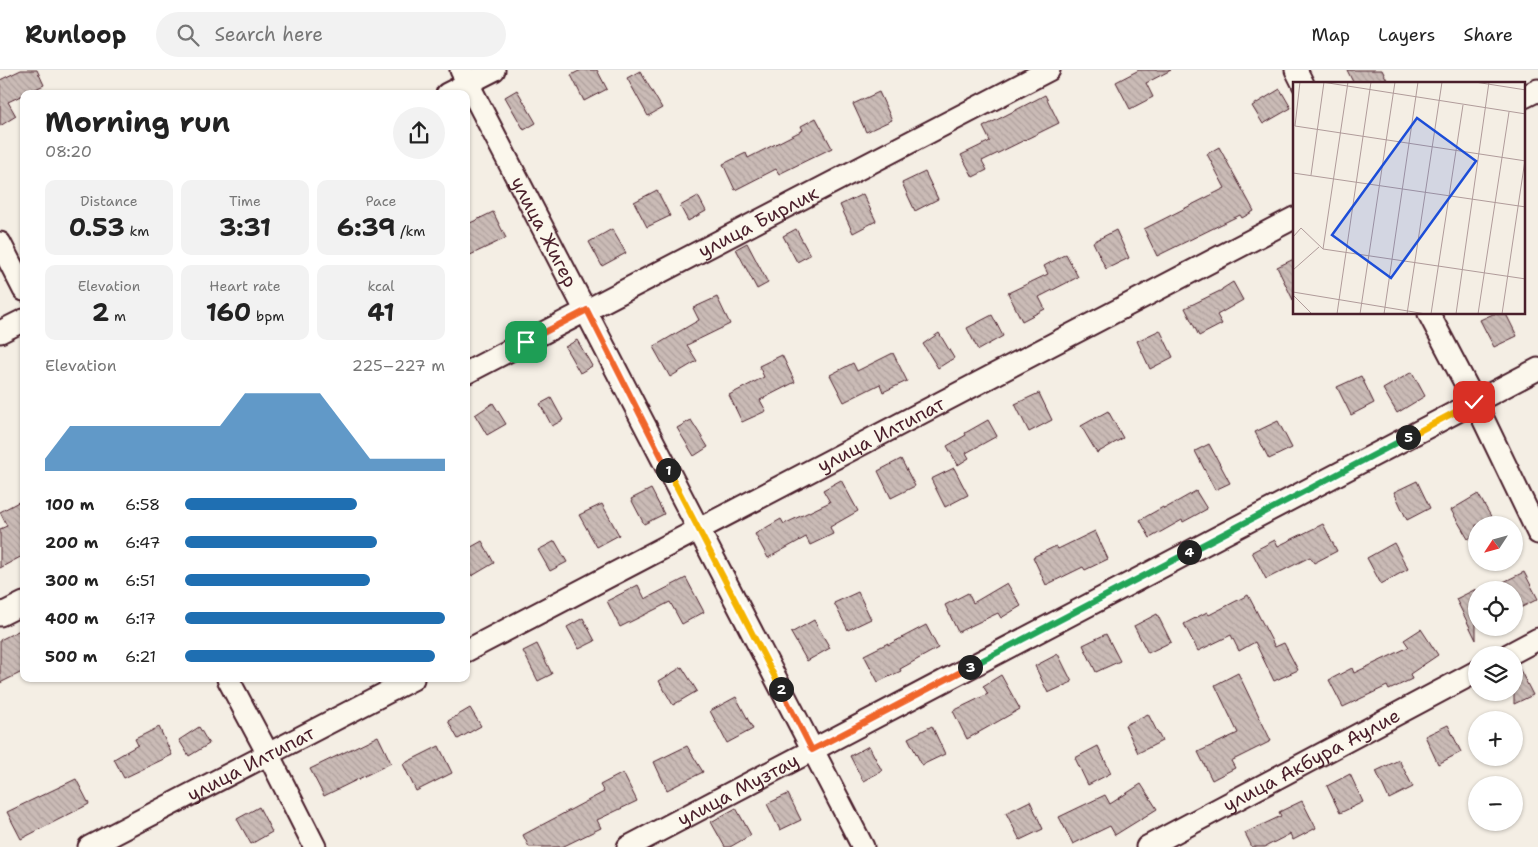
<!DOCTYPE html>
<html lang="en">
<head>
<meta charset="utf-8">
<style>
  :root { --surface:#fff; --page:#f2f2f2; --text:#222; --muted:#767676; --line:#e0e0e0; --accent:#1f6fb2 }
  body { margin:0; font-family:"Shantell Sans",sans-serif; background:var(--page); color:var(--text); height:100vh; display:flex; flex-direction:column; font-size:19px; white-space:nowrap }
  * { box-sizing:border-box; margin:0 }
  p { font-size:16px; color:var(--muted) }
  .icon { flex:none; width:28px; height:28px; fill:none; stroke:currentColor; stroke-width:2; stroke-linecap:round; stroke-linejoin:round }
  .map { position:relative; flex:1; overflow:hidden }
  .sheet { position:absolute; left:20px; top:20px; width:450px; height:592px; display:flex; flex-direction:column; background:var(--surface); border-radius:10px; box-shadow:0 1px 4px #0004 }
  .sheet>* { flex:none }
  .needle { width:32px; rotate:234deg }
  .controls { position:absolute; left:1468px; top:446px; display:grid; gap:10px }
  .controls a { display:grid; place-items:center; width:55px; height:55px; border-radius:50%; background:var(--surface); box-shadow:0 1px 4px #0004; font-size:25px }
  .pin { position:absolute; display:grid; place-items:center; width:42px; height:42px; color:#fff; margin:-21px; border-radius:10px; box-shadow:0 2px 8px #0006 }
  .km { position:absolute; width:25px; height:25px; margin:-12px; border-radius:50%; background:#222; color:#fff; font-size:14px; line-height:25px; text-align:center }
  .round { display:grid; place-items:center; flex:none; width:52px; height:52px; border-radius:26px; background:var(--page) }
  .head { display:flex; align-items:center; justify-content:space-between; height:85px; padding:0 25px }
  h1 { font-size:28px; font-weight:700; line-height:38px }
  .figures { display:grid; grid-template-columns:repeat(3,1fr); gap:8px; height:85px; padding:5px 25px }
  .figures div { display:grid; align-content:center; border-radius:10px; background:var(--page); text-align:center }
  .figures b { font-size:25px; font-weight:700 }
  .figures small { font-size:14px; font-weight:400 }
  .figures p { font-size:14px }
  .chart { height:140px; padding:10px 25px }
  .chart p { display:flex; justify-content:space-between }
  .chart svg { width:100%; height:90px; margin-top:5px; fill:var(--accent); opacity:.7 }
  ul { padding:0 25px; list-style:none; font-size:16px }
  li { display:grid; grid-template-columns:80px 60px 1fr; align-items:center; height:38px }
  li i { height:12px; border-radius:6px; background:var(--accent) }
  header { display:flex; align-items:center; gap:30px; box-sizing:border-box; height:70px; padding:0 25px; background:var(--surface); border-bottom:1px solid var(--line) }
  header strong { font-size:24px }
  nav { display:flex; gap:28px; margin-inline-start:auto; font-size:18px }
  .search { width:350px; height:45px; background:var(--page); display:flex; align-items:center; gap:12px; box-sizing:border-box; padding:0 18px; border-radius:28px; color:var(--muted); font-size:19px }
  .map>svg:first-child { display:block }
</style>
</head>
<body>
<header>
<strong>Runloop</strong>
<div class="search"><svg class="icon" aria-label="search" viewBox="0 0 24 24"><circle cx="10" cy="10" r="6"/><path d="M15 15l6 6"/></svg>Search here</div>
<nav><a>Map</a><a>Layers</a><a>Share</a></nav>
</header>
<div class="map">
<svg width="1538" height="777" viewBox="0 0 1538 777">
  <defs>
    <pattern id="building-back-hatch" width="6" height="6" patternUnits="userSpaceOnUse" patternTransform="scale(1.25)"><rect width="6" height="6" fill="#cabbb6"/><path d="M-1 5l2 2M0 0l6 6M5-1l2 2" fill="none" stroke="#afa09d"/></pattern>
  </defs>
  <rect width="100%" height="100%" fill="#f4eee4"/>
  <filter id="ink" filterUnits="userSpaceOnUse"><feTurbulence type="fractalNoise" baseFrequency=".02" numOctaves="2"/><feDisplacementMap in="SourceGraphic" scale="10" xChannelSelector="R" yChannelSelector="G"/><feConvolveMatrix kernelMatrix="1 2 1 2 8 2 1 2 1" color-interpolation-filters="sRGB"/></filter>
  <g filter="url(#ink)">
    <!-- building -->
    <g fill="url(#building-back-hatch)" stroke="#4a1f2b">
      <path d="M 21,0 L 37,0 L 44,15 L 8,32 L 16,46 L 0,56 L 0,10 Z"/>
      <path d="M 581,0 L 597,0 L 607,19 L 584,31 L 571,5 Z"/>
      <path d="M 1139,0 L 1171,0 L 1146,13 L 1153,27 L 1130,39 L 1116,12 Z"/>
      <path d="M 1347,0 L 1382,0 L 1389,14 L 1354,14 Z"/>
      <path d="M 640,1 L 662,38 L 648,46 L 627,8 Z"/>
      <path d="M 1280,19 L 1291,38 L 1263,54 L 1252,36 Z"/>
      <path d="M 517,20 L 536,53 L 524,60 L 505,27 Z"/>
      <path d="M 879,22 L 892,50 L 866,62 L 853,34 Z"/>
      <path d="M 1045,25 L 1059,53 L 982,91 L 987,100 L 973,107 L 961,85 L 990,71 L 983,57 Z"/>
      <path d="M 816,48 L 832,78 L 779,104 L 776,99 L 735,120 L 723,94 L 746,83 L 748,88 L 803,60 L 801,56 Z"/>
      <path d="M 1219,77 L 1254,141 L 1242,148 L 1240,145 L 1157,186 L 1144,159 L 1225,118 L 1207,84 Z"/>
      <path d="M 925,102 L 938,129 L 915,141 L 902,113 Z"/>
      <path d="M 657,120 L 670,146 L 647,157 L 634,132 Z"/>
      <path d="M 863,124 L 876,151 L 853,163 L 840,135 Z"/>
      <path d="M 698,126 L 706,141 L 688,151 L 680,136 Z"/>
      <path d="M 493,142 L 506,168 L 466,187 L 466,155 Z"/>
      <path d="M 612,159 L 626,183 L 602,196 L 589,172 Z"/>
      <path d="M 796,159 L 810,185 L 797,192 L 783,166 Z"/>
      <path d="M 1116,160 L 1129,188 L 1106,199 L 1093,172 Z"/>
      <path d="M 747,173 L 768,213 L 757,219 L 736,179 Z"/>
      <path d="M 1066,184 L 1078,207 L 1039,227 L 1045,239 L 1022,251 L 1008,223 L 1048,204 L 1044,196 Z"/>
      <path d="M 1294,189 L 1294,232 L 1277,197 Z"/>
      <path d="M 1233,212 L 1243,230 L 1217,245 L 1222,254 L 1199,266 L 1185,238 L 1222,220 L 1222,219 Z"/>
      <path d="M 717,227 L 730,254 L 687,275 L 697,291 L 670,307 L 653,277 L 699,250 L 693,238 Z"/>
      <path d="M 1493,244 L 1506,244 L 1517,266 L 1494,277 L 1480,250 Z"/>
      <path d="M 992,245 L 1003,266 L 978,280 L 967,258 Z"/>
      <path d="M 1160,260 L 1173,287 L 1150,299 L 1137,271 Z"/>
      <path d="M 939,263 L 954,288 L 938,298 L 923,274 Z"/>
      <path d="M 577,270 L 592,296 L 580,303 L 565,277 Z"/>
      <path d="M 893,283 L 907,311 L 883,322 L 880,314 L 844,332 L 830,305 L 853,293 L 857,301 Z"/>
      <path d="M 782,285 L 795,312 L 760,330 L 766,341 L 742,352 L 729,325 L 764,307 L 759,296 Z"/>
      <path d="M 1412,302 L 1425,326 L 1397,343 L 1383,319 Z"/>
      <path d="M 1361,306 L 1374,333 L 1351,345 L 1337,317 Z"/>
      <path d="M 1039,323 L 1052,350 L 1029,362 L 1015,334 Z"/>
      <path d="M 551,328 L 563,350 L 552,356 L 540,334 Z"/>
      <path d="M 493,333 L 506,354 L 487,365 L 475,345 Z"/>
      <path d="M 1108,341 L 1123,368 L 1097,383 L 1081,356 Z"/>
      <path d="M 691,350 L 708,377 L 694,386 L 677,358 Z"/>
      <path d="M 988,350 L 997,366 L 966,383 L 969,388 L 958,395 L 947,376 L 966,365 L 965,363 Z"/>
      <path d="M 1278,351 L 1292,378 L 1269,389 L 1255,362 Z"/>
      <path d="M 1209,374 L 1230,413 L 1215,420 L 1195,381 Z"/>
      <path d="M 901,389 L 915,416 L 891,428 L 878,401 Z"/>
      <path d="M 954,398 L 968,425 L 945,437 L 931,409 Z"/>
      <path d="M 841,410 L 858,441 L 830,457 L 833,464 L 810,475 L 806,467 L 768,488 L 755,464 L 781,449 L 784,454 L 830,432 L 823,420 Z"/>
      <path d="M 1417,411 L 1430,438 L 1407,450 L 1394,422 Z"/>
      <path d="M 651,419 L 664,444 L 644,454 L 631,429 Z"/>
      <path d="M 1196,421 L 1207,439 L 1183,452 L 1182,450 L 1150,468 L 1140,450 L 1163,437 L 1164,439 Z"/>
      <path d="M 1478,424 L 1496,455 L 1476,455 L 1476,464 L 1468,469 L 1451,440 Z"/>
      <path d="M 24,429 L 24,485 L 0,498 L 0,459 L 7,456 L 0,442 Z"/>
      <path d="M 602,434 L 619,465 L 597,477 L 579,445 Z"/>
      <path d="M 1323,454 L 1337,481 L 1314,493 L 1310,487 L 1266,509 L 1252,482 L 1275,470 L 1278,476 Z"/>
      <path d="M 1095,461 L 1108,489 L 1085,500 L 1083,497 L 1046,515 L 1033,487 L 1056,476 L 1058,479 Z"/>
      <path d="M 482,471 L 494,493 L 472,506 L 466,496 L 466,480 Z"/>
      <path d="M 555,471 L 567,492 L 550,501 L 538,480 Z"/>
      <path d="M 1394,473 L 1408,499 L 1381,514 L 1367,488 Z"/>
      <path d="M 1524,502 L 1538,529 L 1514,541 L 1514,520 L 1487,520 Z"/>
      <path d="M 686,508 L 704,542 L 682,554 L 670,532 L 620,557 L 607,531 L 638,515 L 645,529 Z"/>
      <path d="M 1007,513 L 1021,536 L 1001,548 L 998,543 L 958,562 L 945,535 L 968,523 L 973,533 Z"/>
      <path d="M 1476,519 L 1476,570 L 1456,529 Z"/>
      <path d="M 858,522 L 871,549 L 848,560 L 834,533 Z"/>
      <path d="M 1248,525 L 1275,577 L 1284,573 L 1298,600 L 1274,611 L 1255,572 L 1239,581 L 1231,565 L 1198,581 L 1184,554 L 1207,542 L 1209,545 Z"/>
      <path d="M 1157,544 L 1171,572 L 1148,583 L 1134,556 Z"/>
      <path d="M 583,548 L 595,571 L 579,579 L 567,557 Z"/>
      <path d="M 814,550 L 830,578 L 807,591 L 791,563 Z"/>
      <path d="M 926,555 L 938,578 L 900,599 L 901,601 L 878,612 L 864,585 L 888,573 L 888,575 Z"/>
      <path d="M 24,558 L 24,601 L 0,613 L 0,570 Z"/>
      <path d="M 1421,559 L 1438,585 L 1410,604 L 1412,609 L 1389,620 L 1387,616 L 1343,637 L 1329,610 L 1352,598 L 1354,603 L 1409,577 L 1404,570 Z"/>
      <path d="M 1106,564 L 1120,591 L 1096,602 L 1083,575 Z"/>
      <path d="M 537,574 L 552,604 L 538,611 L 523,581 Z"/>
      <path d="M 1058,584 L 1072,612 L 1048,623 L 1035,596 Z"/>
      <path d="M 1517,594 L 1533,625 L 1514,634 L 1514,596 Z"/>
      <path d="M 682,597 L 697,621 L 673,635 L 659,611 Z"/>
      <path d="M 1238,603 L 1271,671 L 1231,691 L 1235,698 L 1212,710 L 1198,682 L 1238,663 L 1215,615 Z"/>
      <path d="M 1001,605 L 1020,639 L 967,669 L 953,641 L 988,624 L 983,616 Z"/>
      <path d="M 736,627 L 753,659 L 727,673 L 710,641 Z"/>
      <path d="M 470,638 L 481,656 L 458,669 L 448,651 Z"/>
      <path d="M 1148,644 L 1162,671 L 1138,683 L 1125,655 Z"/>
      <path d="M 1448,655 L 1461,682 L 1438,694 L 1425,666 Z"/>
      <path d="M 932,656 L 945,684 L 922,695 L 908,668 Z"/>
      <path d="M 159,657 L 172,685 L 124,708 L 114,689 L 138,675 L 135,669 Z"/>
      <path d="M 199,657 L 209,674 L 189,686 L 179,670 Z"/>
      <path d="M 378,666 L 391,693 L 324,726 L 310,699 Z"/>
      <path d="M 439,676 L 452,703 L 416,721 L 403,694 Z"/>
      <path d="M 687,676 L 703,702 L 667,720 L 654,692 Z"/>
      <path d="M 869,676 L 882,701 L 863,711 L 850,686 Z"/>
      <path d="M 1098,676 L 1111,703 L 1088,715 L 1075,688 Z"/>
      <path d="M 1399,690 L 1413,717 L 1389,729 L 1376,701 Z"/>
      <path d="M 623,703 L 637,731 L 597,750 L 601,758 L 562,777 L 529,777 L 523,765 L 604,722 L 600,715 Z"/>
      <path d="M 1350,704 L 1363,732 L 1340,743 L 1327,716 Z"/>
      <path d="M 76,709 L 89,734 L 21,769 L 7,742 Z"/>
      <path d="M 1141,714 L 1157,739 L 1115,765 L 1110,756 L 1073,774 L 1059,747 L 1105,725 L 1110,734 Z"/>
      <path d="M 788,724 L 801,750 L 780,760 L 767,734 Z"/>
      <path d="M 1030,731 L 1043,759 L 1020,770 L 1006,743 Z"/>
      <path d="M 1302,731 L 1316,758 L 1293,770 L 1290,764 L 1265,777 L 1252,777 L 1245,763 L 1281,746 L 1279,742 Z"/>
      <path d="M 259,737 L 272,762 L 251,774 L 237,749 Z"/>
      <path d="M 736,738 L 751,765 L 730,777 L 725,777 L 711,752 Z"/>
    </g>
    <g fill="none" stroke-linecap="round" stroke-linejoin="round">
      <!-- minor casing -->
      <g stroke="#4a1f2b" stroke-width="25">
        <g id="minor">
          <path id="s1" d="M 461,0 L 863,777"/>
          <path d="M 1296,0 L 1303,14"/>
          <path d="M 447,24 L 494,0"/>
          <path d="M 1524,27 L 1538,20"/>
          <path d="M 0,173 L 24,220"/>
          <path d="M 1429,244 L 1475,332 L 1538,463"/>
          <path d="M 0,262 L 24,250"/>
          <path id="s2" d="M 466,303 L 1049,0"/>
          <path d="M 0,545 L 24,533"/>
          <path id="s3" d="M 466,581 L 1294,148"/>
          <path d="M 1508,585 L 1538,569"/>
          <path d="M 228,609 L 268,684 L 315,777"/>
          <path id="s4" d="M 89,777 L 413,609"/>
          <path id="s5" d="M 628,777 L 1538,299"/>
          <path id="s6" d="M 1147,777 L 1476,602"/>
        </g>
      </g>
      <!-- minor -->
      <use href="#minor" stroke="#fbf7ec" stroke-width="21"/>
    </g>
  </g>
  <g fill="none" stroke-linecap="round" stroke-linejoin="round" filter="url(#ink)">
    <!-- split-1 casing -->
    <g stroke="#fff" stroke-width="10">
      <path id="split-1" d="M 526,272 L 587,240 L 668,400"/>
    </g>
    <!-- split-2 casing -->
    <g stroke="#fff" stroke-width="10">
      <path id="split-2" d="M 668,400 L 781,619"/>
    </g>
    <!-- split-3 casing -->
    <g stroke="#fff" stroke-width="10">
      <path id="split-3" d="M 781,619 L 812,680 L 970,597"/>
    </g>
    <!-- split-4 casing -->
    <g stroke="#fff" stroke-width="10">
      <path id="split-4" d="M 970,597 L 1189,482"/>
    </g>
    <!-- split-5 casing -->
    <g stroke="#fff" stroke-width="10">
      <path id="split-5" d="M 1189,482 L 1408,367"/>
    </g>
    <!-- split-6 casing -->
    <g stroke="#fff" stroke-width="10">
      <path id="split-6" d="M 1408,367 L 1474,332"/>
    </g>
    <!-- split-1 -->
    <use href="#split-1" stroke="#f0652b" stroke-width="6"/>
    <!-- split-2 -->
    <use href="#split-2" stroke="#f5b400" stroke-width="6"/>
    <!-- split-3 -->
    <use href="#split-3" stroke="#f0652b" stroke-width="6"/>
    <!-- split-4 -->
    <use href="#split-4" stroke="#22a559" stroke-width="6"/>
    <!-- split-5 -->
    <use href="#split-5" stroke="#22a559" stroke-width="6"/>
    <!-- split-6 -->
    <use href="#split-6" stroke="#f5b400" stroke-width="6"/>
  </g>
  <g text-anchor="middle" stroke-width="4.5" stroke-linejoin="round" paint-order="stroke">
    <!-- street labels -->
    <g font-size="19" fill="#4a1f2b" stroke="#fbf7ec">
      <text dy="7" stroke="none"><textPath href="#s2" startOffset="329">улица Бирлик</textPath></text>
      <text dy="7" stroke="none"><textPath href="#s1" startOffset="182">улица Жигер</textPath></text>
      <text dy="7" stroke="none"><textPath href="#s3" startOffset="468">улица Илтипат</textPath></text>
      <text dy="7" stroke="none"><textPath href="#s6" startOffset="186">улица Акбура Аулие</textPath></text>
      <text dy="7" stroke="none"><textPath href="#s4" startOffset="182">улица Илтипат</textPath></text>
      <text dy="7" stroke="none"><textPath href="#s5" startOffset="124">улица Музтау</textPath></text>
    </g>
  </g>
  <!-- overview -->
  <g transform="translate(1293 12)">
    <rect width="232" height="232" fill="#f4eee4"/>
    <path fill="none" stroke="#b09b9a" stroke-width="1" d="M 7,0 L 2,44 L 233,79M 29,0 L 233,32M 182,0 L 233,8M 0,91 L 233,125M 18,93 L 31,0M 0,155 L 8,146 L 30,167 L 233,197M 30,167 L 55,0M 0,188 L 26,165M 0,210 L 133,232M 0,213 L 19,232M 44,232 L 78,0M 67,232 L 102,0M 91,232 L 125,0M 114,232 L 149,0M 138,232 L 170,23M 163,232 L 196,0M 185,232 L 216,30M 209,232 L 232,78"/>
    <path fill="#1d4ed8" fill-opacity="0.15" stroke="#1d4ed8" stroke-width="2.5" d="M 124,36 L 183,79 L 98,196 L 39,153 Z"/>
    <rect width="232" height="232" fill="none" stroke="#4a1f2b" stroke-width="2.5"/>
  </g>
</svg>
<div class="controls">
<a><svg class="needle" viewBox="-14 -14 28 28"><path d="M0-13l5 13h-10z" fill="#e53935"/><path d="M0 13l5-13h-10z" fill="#767676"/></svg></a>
<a><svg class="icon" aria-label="locate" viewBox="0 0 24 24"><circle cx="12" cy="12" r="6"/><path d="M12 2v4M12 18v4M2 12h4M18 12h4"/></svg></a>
<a><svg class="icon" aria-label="layers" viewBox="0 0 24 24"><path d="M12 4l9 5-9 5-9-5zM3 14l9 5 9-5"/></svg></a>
<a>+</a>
<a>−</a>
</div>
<div class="pin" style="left:526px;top:272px;background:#1e9e55"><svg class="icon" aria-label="arrive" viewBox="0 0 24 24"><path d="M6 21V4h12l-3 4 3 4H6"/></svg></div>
<div class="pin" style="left:1474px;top:332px;background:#d93025"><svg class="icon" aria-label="check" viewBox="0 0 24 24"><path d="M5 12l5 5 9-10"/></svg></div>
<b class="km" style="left:668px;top:400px">1</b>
<b class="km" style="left:781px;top:619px">2</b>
<b class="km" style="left:970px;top:597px">3</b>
<b class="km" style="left:1189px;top:482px">4</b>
<b class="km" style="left:1408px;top:367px">5</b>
<section class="sheet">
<div class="head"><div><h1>Morning run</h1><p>08:20</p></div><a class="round"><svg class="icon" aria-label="share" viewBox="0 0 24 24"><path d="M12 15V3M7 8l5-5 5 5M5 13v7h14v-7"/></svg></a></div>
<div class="figures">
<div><p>Distance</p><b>0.53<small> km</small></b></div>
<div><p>Time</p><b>3:31</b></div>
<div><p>Pace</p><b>6:39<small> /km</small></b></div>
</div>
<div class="figures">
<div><p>Elevation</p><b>2<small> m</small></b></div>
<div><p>Heart rate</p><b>160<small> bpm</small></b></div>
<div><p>kcal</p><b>41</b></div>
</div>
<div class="chart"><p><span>Elevation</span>225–227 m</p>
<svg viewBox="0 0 160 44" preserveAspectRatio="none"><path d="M0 44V38L10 22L20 22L30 22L40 22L50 22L60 22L70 22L80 6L90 6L100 6L110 6L120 22L130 38L140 38L150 38L160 38V44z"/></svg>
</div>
<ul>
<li><b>100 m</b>6:58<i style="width:66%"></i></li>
<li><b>200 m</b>6:47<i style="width:74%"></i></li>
<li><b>300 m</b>6:51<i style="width:71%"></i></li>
<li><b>400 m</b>6:17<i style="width:100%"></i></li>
<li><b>500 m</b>6:21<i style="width:96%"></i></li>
</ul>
</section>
</div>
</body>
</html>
